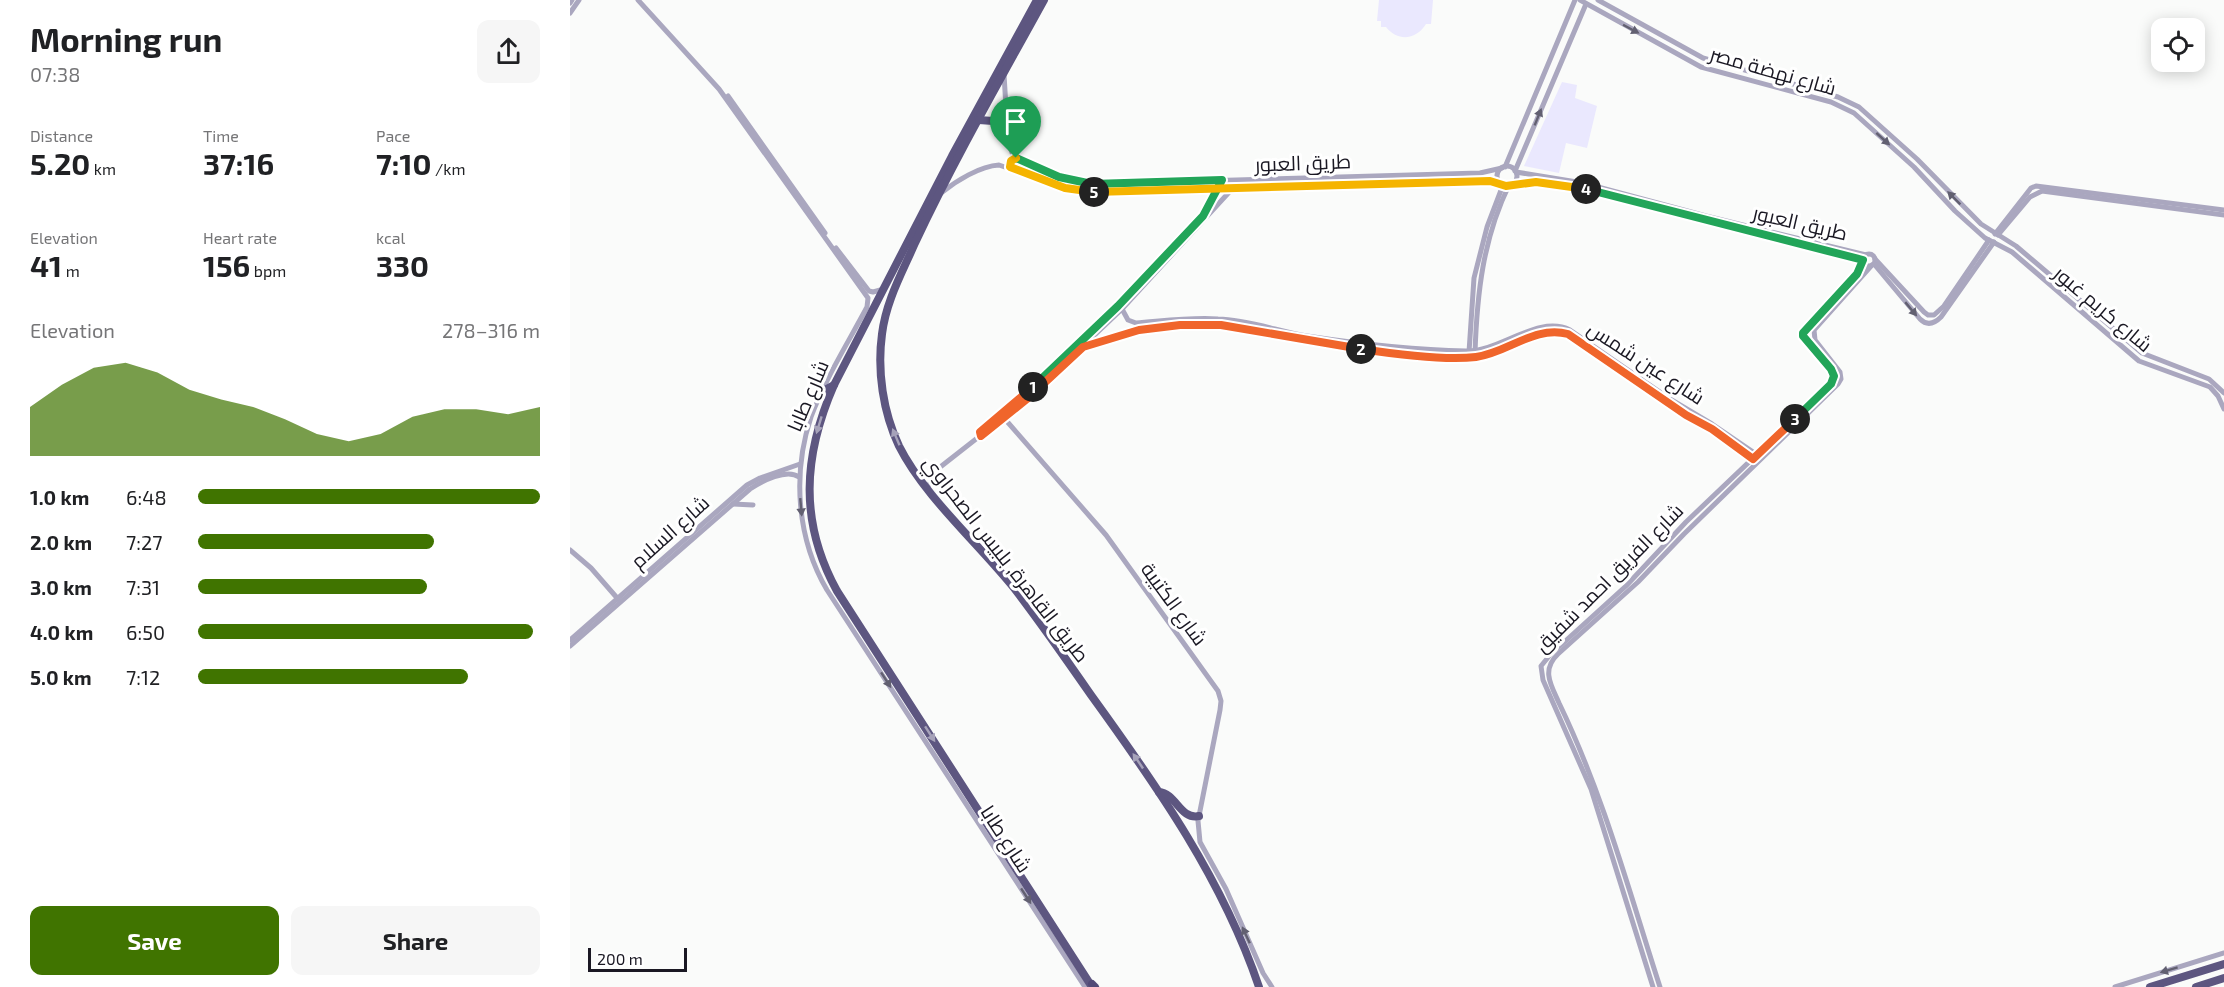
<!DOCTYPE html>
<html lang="en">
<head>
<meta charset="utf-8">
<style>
  :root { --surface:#fff; --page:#f6f6f6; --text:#202124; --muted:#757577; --accent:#407400 }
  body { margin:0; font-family:"Exo 2",Cairo,sans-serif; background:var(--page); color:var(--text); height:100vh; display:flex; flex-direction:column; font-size:22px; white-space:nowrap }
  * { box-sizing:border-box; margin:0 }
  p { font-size:20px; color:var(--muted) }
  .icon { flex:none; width:33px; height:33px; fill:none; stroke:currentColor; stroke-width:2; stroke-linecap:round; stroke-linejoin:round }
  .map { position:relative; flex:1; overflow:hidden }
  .panel { display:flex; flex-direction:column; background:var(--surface); width:570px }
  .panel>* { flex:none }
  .controls { position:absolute; left:1581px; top:18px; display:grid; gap:12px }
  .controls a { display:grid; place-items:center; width:54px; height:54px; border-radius:12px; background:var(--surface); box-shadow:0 3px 15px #0003; font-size:30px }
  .scale { position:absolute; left:18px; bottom:15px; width:99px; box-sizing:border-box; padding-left:6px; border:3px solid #1a1823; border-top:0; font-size:16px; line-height:21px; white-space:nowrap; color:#1a1823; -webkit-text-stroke:4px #fff; paint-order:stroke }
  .pin { position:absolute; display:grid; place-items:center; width:51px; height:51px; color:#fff; margin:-62px -26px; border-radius:50% 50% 50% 0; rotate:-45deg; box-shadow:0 0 6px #0007 }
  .pin .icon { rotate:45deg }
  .km { position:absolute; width:30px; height:30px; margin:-15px; border-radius:50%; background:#222; color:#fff; font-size:16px; line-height:30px; text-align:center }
  .round { display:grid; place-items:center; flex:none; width:63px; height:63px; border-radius:12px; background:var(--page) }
  .headline { display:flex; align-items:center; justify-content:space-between; height:102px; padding:0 30px }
  h1 { font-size:33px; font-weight:700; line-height:45px }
  .metrics { display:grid; grid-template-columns:repeat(3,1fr); gap:9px; height:102px; padding:6px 30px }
  .metrics div { display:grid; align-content:center }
  .metrics b { font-size:30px; font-weight:700 }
  .metrics small { font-size:16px; font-weight:400 }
  .metrics p { font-size:16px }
  .chart { height:168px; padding:12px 30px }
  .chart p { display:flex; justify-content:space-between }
  .chart svg { width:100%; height:108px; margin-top:6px; fill:var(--accent); opacity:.7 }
  .action { display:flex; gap:12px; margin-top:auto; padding:12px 30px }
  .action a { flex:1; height:69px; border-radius:12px; background:var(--accent); color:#fff; font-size:24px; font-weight:700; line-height:69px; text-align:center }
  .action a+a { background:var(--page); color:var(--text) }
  ul { padding:0 30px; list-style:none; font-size:20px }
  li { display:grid; grid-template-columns:96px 72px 1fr; align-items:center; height:45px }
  li i { height:15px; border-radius:8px; background:var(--accent) }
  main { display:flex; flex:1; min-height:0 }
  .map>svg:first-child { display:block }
</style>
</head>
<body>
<main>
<section class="panel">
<div class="headline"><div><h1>Morning run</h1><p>07:38</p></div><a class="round"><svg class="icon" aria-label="share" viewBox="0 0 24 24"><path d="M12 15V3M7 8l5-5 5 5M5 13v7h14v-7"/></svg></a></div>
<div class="metrics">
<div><p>Distance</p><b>5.20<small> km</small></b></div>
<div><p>Time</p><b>37:16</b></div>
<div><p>Pace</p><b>7:10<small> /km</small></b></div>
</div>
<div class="metrics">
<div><p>Elevation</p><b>41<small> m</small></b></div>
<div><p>Heart rate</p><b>156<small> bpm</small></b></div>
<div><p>kcal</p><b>330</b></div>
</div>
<div class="chart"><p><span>Elevation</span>278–316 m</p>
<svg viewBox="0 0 160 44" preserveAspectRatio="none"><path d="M0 44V24L10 15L20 8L30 6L40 10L50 17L60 21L70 24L80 29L90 35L100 38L110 35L120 28L130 25L140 25L150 27L160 24V44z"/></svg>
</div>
<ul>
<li><b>1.0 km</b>6:48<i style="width:100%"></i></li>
<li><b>2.0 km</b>7:27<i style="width:69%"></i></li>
<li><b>3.0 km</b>7:31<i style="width:67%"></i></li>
<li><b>4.0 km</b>6:50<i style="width:98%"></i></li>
<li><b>5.0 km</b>7:12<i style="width:79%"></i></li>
</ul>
<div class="action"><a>Save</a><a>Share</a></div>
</section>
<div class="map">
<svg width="1654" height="987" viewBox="0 0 1654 987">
  <rect width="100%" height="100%" fill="#fafbfa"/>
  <!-- green -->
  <g fill="#eae8fe">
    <path d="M 809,0 L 863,0 L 861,24 L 856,24 C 846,40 828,42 816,27 L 811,27 L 811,21 L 807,21 Z"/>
    <path d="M 992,82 L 1007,85 L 1005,98 L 1027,106 L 1017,148 L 996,143 L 989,173 L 954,166 Z"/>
  </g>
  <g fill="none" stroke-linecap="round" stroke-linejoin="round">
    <!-- tertiary -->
    <g stroke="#aaa7bf" stroke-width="5">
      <path d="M 68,0 L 149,89 L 298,298 L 297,307 C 278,343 255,379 241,417 C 222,474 227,539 257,590 L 515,987"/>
      <path d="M 1010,0 L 1131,67 L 1261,102 L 1284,113 L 1344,167 L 1385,211 L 1415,238 L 1442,252 L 1569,361 L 1640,387 L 1648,396 L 1654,409"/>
      <path d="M 1028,0 L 1133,58 L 1268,97 L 1289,107 L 1347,159 L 1411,224 L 1446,246 L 1572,353 L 1639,379 L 1654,393"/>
      <path d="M 0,3 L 2,0"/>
      <path d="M 0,13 L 9,0"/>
      <path d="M 434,74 L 438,142 L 443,155 C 460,169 500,181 522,184 L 910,173 L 932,168"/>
      <path d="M 158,96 L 255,233"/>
      <circle cx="937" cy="176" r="10"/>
      <path d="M 935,167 L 1005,0"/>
      <path d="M 945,171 L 1016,4"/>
      <path d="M 946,172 L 1013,183 L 1136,216 L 1296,255"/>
      <path d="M 942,184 L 976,182 L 1012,188 L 1293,260"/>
      <path d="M 371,193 C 386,181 410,166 429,165 L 495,188 L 516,192 L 919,181 L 931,183"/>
      <path d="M 1425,234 L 1461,188 L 1466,186 L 1654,210"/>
      <path d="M 1428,235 L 1460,197 L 1472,191 L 1654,215"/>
      <path d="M 266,248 L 299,291 L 303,292 L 314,289"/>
      <circle cx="1299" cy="260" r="6"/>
      <path d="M 1305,259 L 1354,312 L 1358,315 L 1364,315 L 1374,306 L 1419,240"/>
      <path d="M 1304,264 L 1350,319 C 1357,326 1364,324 1371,317 L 1424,242"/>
      <path d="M 552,309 L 558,320 L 566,323 C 593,321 621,317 648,319 C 678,320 708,331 737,336 C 790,344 842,350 896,351 C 930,352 968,314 1000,330 L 1100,399 L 1142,424 L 1189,456"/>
      <path d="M 513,347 C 551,334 588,325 628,324 C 666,324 703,335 740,342 C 792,350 845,357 898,358 C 934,358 962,324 997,334 L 1116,415 L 1142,428 L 1185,460"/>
      <path d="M 899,352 L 904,278 L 917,227 L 933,185"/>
      <path d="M 905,353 C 907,293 913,239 939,185"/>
      <path d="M 434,418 L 536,535 L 648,691 L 651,701 L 650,710 L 628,821 L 630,842 L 656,889 L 693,973 L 702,987"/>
      <path d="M 411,436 L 410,432 L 451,398 L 548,306 L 633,216 L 652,180"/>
      <path d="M 357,488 L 369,468 L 457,399 L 552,309 L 662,189"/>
      <path d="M 163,504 L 183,505"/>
      <path d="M 0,550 L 21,568 L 48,599"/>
      <path d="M 0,640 L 177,485 L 190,478 L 230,464"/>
      <path d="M 0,646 L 180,489 C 192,481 217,468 229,477"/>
      <path d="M 1083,987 L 1021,789 L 973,680 L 971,666 L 980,655 L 1056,586 L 1116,522 L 1261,384 L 1263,373 L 1233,336 L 1233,333 L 1287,274 L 1293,262"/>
      <path d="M 1090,987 C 1059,891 1033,794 989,703 C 981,685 971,670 988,654 L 1068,582 L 1114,534 L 1268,384 L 1271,379 L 1270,372 L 1245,340 L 1244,330 L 1302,265"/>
      <path d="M 1545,987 L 1654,953"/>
    </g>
    <!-- trunk -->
    <g stroke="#5d5680" stroke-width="8">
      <path d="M 467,0 L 382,156 L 264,385 C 233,456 229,522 267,591 L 522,987"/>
      <path d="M 474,0 C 430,80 384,160 345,243 C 332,273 316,301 312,334 C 307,371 313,412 329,446 C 354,496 408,543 444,588 C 471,623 496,659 521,695 C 587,786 653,880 689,987"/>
      <path d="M 409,120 L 437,122"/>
      <path d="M 253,391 L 264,385"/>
      <path d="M 589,792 C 606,793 610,820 629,816"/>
      <path d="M 1580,987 L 1654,964"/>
      <path d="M 1626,987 L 1654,978"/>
    </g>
    <!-- motorway -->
    <path stroke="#524a77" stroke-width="8" d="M 522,984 L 525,987"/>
  </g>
  <!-- one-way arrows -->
  <defs><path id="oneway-solid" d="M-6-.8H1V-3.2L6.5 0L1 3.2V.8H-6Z" transform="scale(1.5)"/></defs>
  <g fill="#626071">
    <use href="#oneway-solid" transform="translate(1061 29) rotate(28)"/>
    <use href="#oneway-solid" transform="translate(968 117) rotate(-68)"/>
    <use href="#oneway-solid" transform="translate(1313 139) rotate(42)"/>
    <use href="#oneway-solid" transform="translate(1384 198) rotate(-135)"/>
    <use href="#oneway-solid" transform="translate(1341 309) rotate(50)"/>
    <use href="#oneway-solid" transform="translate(231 507) rotate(85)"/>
    <use href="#oneway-solid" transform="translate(316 680) rotate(57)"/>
    <use href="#oneway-solid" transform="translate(456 896) rotate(57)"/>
    <use href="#oneway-solid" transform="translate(676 935) rotate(-115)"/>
    <use href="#oneway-solid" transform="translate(1599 970) rotate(163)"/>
  </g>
  <g fill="#a6a2b9">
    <use href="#oneway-solid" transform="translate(249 425) rotate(107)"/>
    <use href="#oneway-solid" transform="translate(326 437) rotate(-113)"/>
    <use href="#oneway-solid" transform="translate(360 734) rotate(57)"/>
    <use href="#oneway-solid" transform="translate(568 761) rotate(-124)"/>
  </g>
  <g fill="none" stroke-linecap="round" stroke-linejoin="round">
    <!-- split-1 casing -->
    <g stroke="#fff" stroke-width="12">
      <path id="split-1" d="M 446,158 L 489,177 L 522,184 L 652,180 L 633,216 L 548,306 L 463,387"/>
    </g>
    <!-- split-2 casing -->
    <g stroke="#fff" stroke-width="12">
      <path id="split-2" d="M 463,387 L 410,432 L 411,436 L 457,399 L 513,347 L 569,330 L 610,325 L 651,325 L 791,349"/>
    </g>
    <!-- split-3 casing -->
    <g stroke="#fff" stroke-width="12">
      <path id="split-3" d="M 791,349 C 824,354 874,361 906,357 C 938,353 964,325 998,334 L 1116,415 L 1142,429 L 1183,459 L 1225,419"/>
    </g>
    <!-- split-4 casing -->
    <g stroke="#fff" stroke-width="12">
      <path id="split-4" d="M 1016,189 L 1293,260 L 1287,274 L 1233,333 L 1233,336 L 1261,369 L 1264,376 L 1261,384 L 1225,419"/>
    </g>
    <!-- split-5 casing -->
    <g stroke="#fff" stroke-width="12">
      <path id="split-5" d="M 524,192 L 920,181 L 936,186 L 966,182 L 1016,189"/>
    </g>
    <!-- split-6 casing -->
    <g stroke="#fff" stroke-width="12">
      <path id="split-6" d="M 446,158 L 441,161 L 440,167 L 495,188 L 524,192"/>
    </g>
    <!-- split-1 -->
    <use href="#split-1" stroke="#22a559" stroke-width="8"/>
    <!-- split-2 -->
    <use href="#split-2" stroke="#f0652b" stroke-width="8"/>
    <!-- split-3 -->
    <use href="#split-3" stroke="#f0652b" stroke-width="8"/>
    <!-- split-4 -->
    <use href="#split-4" stroke="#22a559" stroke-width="8"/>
    <!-- split-5 -->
    <use href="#split-5" stroke="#f5b400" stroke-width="8"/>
    <!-- split-6 -->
    <use href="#split-6" stroke="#f5b400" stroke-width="8"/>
  </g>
  <g text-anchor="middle" stroke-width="6" stroke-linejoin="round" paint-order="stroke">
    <!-- street labels -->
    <g font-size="20" fill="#1a1823" stroke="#fff">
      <text transform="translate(1203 71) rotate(16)" y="7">شارع نهضة مصر</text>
      <text transform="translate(733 163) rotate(-2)" y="7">طريق العبور</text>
      <text transform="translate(1230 223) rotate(13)" y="7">طريق العبور</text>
      <text transform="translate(1533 309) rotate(40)" y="7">شارع كريم غبور</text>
      <text transform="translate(1076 363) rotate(33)" y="7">شارع عين شمس</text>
      <text transform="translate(238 396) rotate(-67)" y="7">شارع طابا</text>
      <text transform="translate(100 532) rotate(-42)" y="7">شارع السلام</text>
      <text transform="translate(436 559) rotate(52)" y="7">طريق القاهرة, بلبيس الصحراوي</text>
      <text transform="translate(1039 578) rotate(-45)" y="7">شارع الفريق احمد شفيق</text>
      <text transform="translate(604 604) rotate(54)" y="7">شارع الكتيبة</text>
      <text transform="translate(436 839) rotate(57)" y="7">شارع طابا</text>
    </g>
  </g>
</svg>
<div class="controls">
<a><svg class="icon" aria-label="locate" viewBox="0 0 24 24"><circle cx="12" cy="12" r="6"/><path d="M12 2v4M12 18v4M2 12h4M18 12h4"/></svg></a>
</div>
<div class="scale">200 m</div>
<div class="pin" style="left:446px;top:158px;background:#1e9e55"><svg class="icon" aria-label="arrive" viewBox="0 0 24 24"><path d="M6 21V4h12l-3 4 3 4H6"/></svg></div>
<b class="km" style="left:463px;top:387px">1</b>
<b class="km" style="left:791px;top:349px">2</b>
<b class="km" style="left:1225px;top:419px">3</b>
<b class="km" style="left:1016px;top:189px">4</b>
<b class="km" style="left:524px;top:192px">5</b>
</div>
</main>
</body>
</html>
